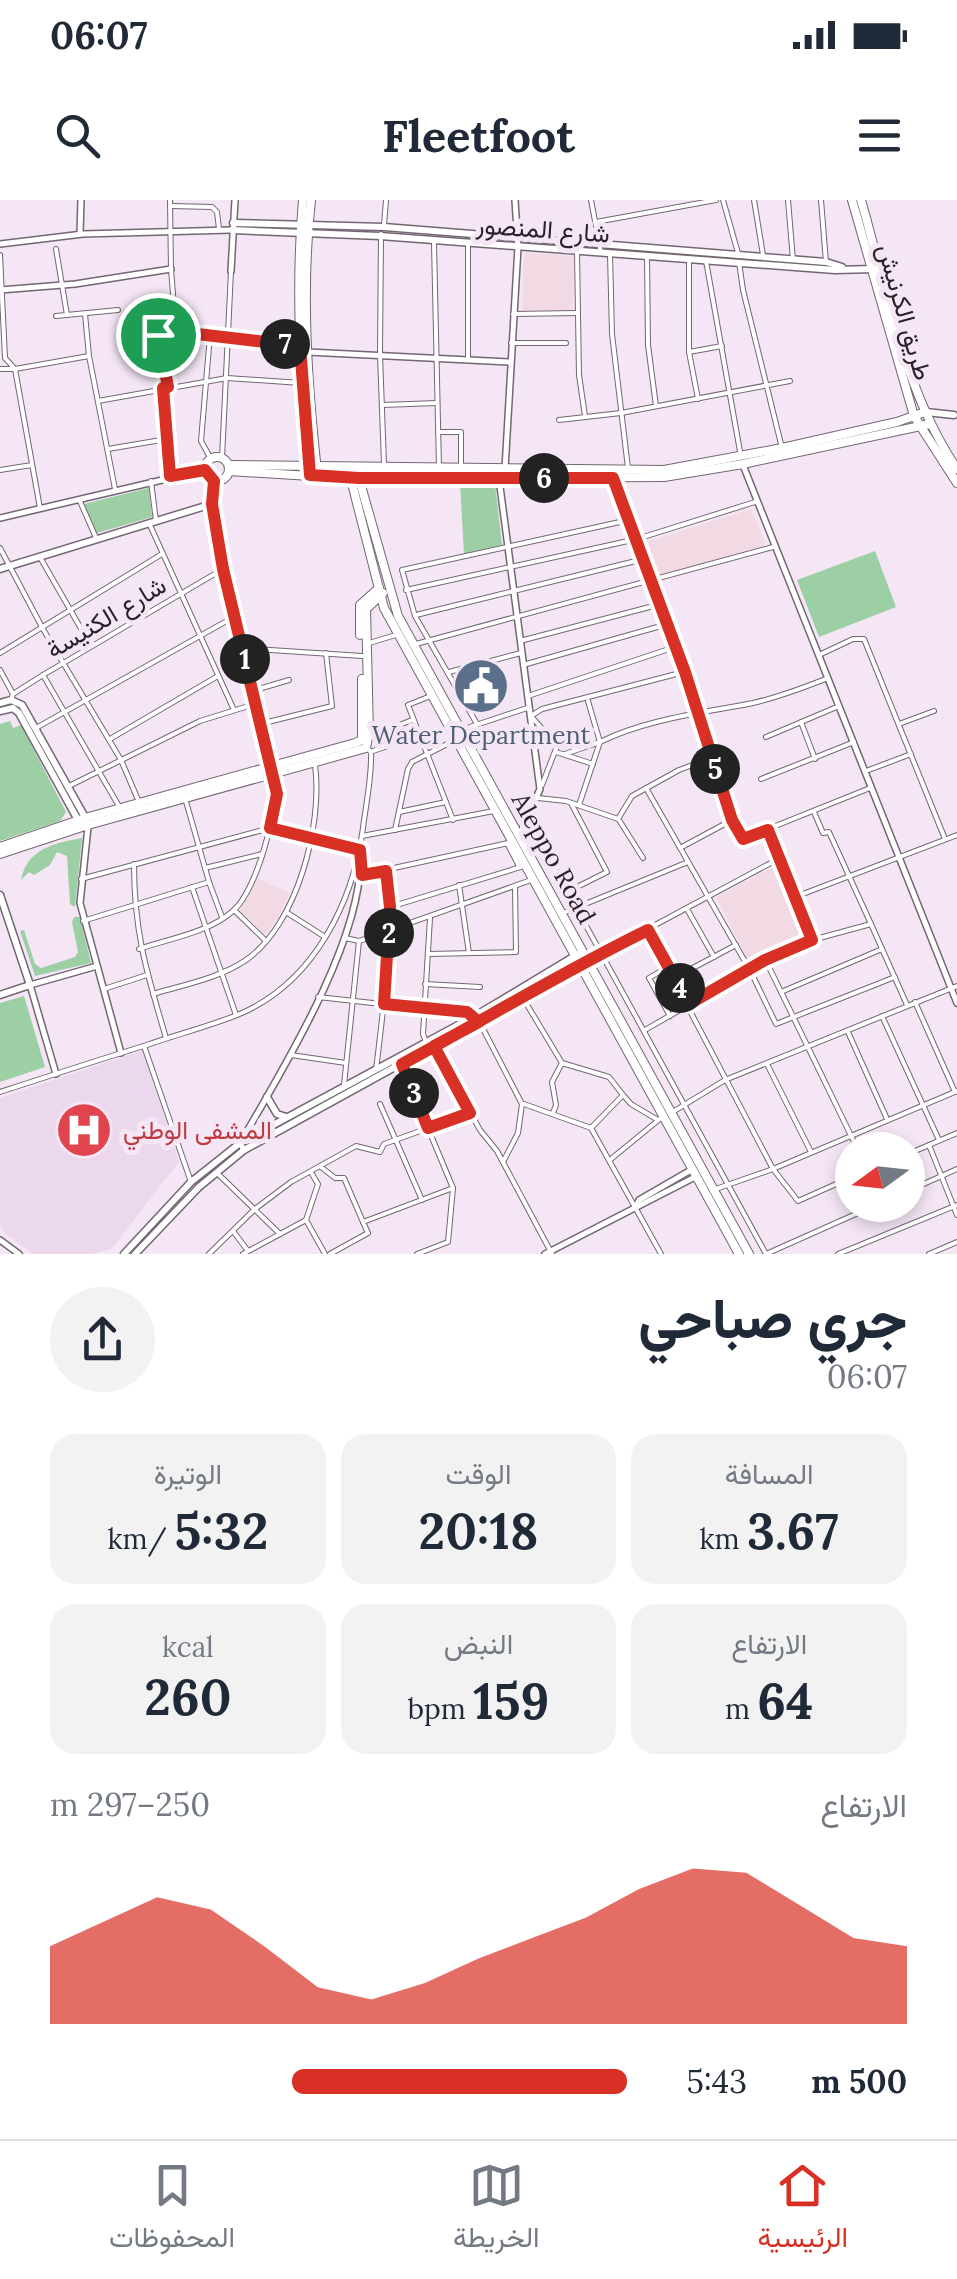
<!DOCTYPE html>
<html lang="ar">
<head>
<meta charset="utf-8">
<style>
  :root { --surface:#fff; --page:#f2f2f3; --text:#1f2937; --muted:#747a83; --line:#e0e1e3; --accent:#d93025 }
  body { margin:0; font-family:Lora,Vazirmatn,serif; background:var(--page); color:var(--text); direction:rtl; height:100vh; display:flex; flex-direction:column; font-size:38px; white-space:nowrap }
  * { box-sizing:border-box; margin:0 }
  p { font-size:32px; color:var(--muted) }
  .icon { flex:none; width:55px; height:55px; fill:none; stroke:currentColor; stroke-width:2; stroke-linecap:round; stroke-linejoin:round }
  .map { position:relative; height:1054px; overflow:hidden; direction:ltr }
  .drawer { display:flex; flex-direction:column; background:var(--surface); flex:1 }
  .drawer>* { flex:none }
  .needle { width:65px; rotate:255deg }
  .tools { position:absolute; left:835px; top:932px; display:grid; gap:20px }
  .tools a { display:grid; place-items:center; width:90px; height:90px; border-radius:50%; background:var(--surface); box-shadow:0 5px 15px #0003; font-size:50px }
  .pin { position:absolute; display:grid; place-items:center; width:85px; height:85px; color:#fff; margin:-42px; border:5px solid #fff; border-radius:50%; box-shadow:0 2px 10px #0007 }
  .km { position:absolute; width:50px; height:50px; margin:-25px; border-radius:50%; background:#222; color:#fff; font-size:28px; line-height:50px; text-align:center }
  .round { display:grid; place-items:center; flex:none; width:105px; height:105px; border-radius:52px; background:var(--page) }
  .summary { display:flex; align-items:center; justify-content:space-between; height:170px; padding:0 50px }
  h1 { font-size:55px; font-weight:800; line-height:75px }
  .metrics { display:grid; grid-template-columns:repeat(3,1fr); gap:15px; height:170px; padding:10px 50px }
  .metrics div { display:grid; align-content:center; border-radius:25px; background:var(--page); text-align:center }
  .metrics b { font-size:50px; font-weight:800 }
  .metrics small { font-size:28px; font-weight:400 }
  .metrics p { font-size:28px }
  .chart { height:280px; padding:20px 50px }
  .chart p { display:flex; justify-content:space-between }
  .chart svg { width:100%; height:180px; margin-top:10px; fill:var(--accent); opacity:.7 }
  ul { padding:0 50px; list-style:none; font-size:32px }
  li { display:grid; grid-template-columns:160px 120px 1fr; align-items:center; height:75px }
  li i { height:25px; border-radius:12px; background:var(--accent) }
  .status { display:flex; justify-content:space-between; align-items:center; height:70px; padding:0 50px; background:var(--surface); direction:ltr }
  .status svg { height:28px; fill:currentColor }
  header { display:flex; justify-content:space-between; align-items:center; height:130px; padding:0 50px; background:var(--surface); font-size:45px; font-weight:800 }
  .tabs { display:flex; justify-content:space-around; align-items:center; height:140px; border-top:2px solid var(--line); background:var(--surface); font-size:28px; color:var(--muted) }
  .tabs a { display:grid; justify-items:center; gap:5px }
  .tabs .current { color:var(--accent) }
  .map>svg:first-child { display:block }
</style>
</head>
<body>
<div class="status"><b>06:07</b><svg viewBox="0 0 49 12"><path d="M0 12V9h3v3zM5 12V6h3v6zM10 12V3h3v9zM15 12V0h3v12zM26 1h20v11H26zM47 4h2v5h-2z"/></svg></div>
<header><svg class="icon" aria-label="menu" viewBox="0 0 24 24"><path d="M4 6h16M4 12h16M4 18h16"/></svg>Fleetfoot<svg class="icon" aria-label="search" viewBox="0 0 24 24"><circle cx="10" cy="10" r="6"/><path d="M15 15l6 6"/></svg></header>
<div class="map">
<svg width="957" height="1054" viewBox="0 0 957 1054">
  <rect width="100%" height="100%" fill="#f5e6f5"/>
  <!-- built -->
  <path fill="#ecd8ec" d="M 143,850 L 179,962 L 111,1049 L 92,1054 L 33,1054 L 2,1031 L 0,1024 L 0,898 Z"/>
  <!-- education -->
  <g fill="#f2dae4">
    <path d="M 527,53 L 574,56 L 573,110 L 522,111 L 524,56 Z"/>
    <path d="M 751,309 L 766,345 L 656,377 L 644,343 Z"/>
    <path d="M 779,664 L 808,737 L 748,761 L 716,697 Z"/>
    <path d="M 256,678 L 290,693 L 277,720 L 265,735 L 239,711 Z"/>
  </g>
  <!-- green -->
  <g fill="#9ccfa3">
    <path d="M 460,283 L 495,283 L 502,345 L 464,354 Z"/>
    <path d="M 149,288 L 152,317 L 97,333 L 84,304 Z"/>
    <path d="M 875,351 L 896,407 L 819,437 L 797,380 Z"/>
    <path d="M 10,521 L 13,528 L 21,525 L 66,612 L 60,621 L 0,641 L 0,524 Z"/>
    <path d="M 82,638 L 75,707 L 70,704 L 67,656 L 57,652 L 50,665 L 34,675 L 29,672 L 21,680 C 27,649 54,643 82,638 Z"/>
    <path d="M 74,717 L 80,717 L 91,763 L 35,776 L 20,731 L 24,730 L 35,764 L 41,768 L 75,757 L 78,752 L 72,722 Z"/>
    <path d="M 24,796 L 45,867 L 0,882 L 0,803 Z"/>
  </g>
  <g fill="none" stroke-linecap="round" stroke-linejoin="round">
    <!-- minor casing -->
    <g stroke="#736673" stroke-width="6">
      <g id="minor">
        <path d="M 170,0 L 171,69 L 176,132"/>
        <path d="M 591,0 L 601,53"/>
        <path d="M 723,0 L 738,53"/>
        <path d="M 754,0 L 763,55"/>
        <path d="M 788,0 L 793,60"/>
        <path d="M 821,0 L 826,62"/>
        <path d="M 171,6 L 212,7 L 217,12 L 219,29"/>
        <path d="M 596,22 L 716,0"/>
        <path d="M 384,25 L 386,0"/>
        <path d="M 381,34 L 380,155 L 384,264"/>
        <path d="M 434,43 L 439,268"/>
        <path d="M 468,44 L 468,160"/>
        <path d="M 56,49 L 67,115"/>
        <path d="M 577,52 L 579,175 L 585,216"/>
        <path d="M 610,54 L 612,134 L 628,268"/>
        <path d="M 0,55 L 5,158 L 15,169 L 40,308"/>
        <path d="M 647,57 L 648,145 L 656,206"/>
        <path d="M 689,60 L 689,152 L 698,199"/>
        <path d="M 706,61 L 741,257"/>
        <path d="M 739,62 L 743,90 L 782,248"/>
        <path d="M 85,114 L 89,156 L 115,289"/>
        <path d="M 513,114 L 577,113"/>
        <path d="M 56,116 L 118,110"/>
        <path d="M 143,119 L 147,135 L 158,135 L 168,187"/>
        <path d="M 158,135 L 180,132 L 298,146"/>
        <path d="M 210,135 L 201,241 L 211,259"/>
        <path d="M 511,143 L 566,143"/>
        <path d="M 689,152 L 722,146"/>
        <path d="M 0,169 L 15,169 L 89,156"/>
        <path d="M 163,188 L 170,276"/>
        <path d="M 98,201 L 227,178 L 301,183"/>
        <path d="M 382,205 L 437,203"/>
        <path d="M 559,220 L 621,213 L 790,181"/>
        <path d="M 438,232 L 461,232 L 461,268"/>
        <path d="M 108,249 L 167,239"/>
        <path d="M 222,258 L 231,71"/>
        <path d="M 0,270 L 32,265"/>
        <path d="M 614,279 L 685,472 L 732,620 L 743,639 L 870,588"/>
        <path d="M 151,281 L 156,321"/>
        <path d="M 79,299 L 97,340"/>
        <path d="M 149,323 L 234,510"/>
        <path d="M 0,348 L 43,429 L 121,560 L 142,609"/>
        <path d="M 41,359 L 91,446"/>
        <path d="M 406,390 L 637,339 L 755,302"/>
        <path d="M 416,415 L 644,359"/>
        <path d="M 520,441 L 661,404"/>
        <path d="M 366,444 L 399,434"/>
        <path d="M 416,444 L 773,347"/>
        <path d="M 243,451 L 255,449 L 362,456"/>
        <path d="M 0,453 L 162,354"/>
        <path d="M 819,455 L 853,439 L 864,439 L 945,639"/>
        <path d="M 523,465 L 668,424"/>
        <path d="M 0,470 L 13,494"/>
        <path d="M 449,472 L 521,453"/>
        <path d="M 43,475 L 120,608"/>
        <path d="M 252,491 L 289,480"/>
        <path d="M 433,495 L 408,505 L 453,620"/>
        <path d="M 528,496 L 675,447"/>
        <path d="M 11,500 L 13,494 L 43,475 L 223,369"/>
        <path d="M 801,522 L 815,559"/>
        <path d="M 260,524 L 332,506 L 326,453"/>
        <path d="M 477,524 L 415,416 L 402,370 L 629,320"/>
        <path d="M 899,524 L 934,511"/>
        <path d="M 36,528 L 232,418"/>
        <path d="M 369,533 L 382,532 L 412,520"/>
        <path d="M 766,537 L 839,506"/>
        <path d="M 110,539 L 218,476"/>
        <path d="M 373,551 L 420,535"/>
        <path d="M 556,552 L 593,564"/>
        <path d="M 565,554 L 600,542 L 588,501"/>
        <path d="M 866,571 L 911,554"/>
        <path d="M 761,579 L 854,542"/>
        <path d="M 542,585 L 557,546 L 531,516 L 542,509 L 684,472"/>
        <path d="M 69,586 L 200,521 L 255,504"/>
        <path d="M 646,588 L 751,772 L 776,824 L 895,777"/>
        <path d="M 185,598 L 209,682 L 222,717"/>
        <path d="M 538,598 L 566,601 L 618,619 L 632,596 L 679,570 L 711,558"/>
        <path d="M 579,605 L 600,542 C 647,519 702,513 753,503 C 779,497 803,488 828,478"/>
        <path d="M 399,612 L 446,602"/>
        <path d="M 814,612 L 823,633 L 829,632 L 871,724"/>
        <path d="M 527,618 L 766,1054 L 876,1005"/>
        <path d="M 619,620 L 643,658"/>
        <path d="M 395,630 L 408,569 L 412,562 L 457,539 L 462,531 L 470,527 L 527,508"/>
        <path d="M 768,630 L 780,658"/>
        <path d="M 362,636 L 494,611"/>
        <path d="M 507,643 L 519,666"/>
        <path d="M 680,648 L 732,620"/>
        <path d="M 134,664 C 134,733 147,773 166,838"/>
        <path d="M 205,668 L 262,654"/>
        <path d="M 362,675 L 513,642"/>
        <path d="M 81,679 L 270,628 L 360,651"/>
        <path d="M 459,685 L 469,753"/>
        <path d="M 192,687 L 236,815"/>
        <path d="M 569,691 L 607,672 L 571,603"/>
        <path d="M 795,697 L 957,635"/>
        <path d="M 390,707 L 524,666"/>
        <path d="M 687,709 L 714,757"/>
        <path d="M 234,710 L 266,741"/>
        <path d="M 286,712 L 325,737"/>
        <path d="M 563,713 L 688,662"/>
        <path d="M 83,721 L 209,682"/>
        <path d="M 648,731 L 773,969 L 798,1001 L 852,977"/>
        <path d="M 345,738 L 359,741 L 534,679"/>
        <path d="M 139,749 C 168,739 211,732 234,710 C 257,689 280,607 273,577"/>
        <path d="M 428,754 L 516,752 L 515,686"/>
        <path d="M 588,761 L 780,658 L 812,740"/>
        <path d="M 766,761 L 858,950"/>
        <path d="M 668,767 L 649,778 L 670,816"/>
        <path d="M 674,778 L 736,745"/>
        <path d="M 425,784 L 480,787"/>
        <path d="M 104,789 L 147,775"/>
        <path d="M 781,792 L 882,749"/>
        <path d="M 153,794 C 183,785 220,778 246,760 C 298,724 323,623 315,565"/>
        <path d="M 318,797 L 473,814"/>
        <path d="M 523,798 L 562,863 L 609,877 L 623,895 L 591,928"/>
        <path d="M 915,802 L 955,892"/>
        <path d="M 882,816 L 939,940"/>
        <path d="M 479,821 L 522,904 L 518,933 L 503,962"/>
        <path d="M 645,830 L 765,761 L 812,740 L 871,724 L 907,805"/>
        <path d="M 848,832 L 887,919"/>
        <path d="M 426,842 L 423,834 L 430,718"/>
        <path d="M 144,846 L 191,982"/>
        <path d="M 434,847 L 480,930 L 497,951 L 552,1054"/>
        <path d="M 291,855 L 346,863"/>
        <path d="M 767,864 L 811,952"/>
        <path d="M 402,866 L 453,988 L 448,1042 L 417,1054"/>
        <path d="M 376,870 C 384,804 393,737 386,671"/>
        <path d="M 344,885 L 359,741"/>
        <path d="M 0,892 C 49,876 98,860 147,845 C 178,834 211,826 242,813 C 314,781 353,703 363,628 C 366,603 372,577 371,552 L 367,548"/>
        <path d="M 623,895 L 631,904 L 658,920"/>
        <path d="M 380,904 L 422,1000"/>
        <path d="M 524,904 L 591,928 L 661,1054"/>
        <path d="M 553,913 L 556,905 L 552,882 L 562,863"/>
        <path d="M 671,913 L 725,880 L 957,786"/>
        <path d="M 929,945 L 957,1015"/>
        <path d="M 908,954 L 957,933"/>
        <path d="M 611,959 L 661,918"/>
        <path d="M 321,967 L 335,978 L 344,978 L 363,1022"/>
        <path d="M 217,973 L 280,1034"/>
        <path d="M 713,990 L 773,969 L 957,891"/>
        <path d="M 908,991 L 957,969"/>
        <path d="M 306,1020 L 325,1054"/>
        <path d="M 233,1031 L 248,1051"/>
        <path d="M 209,1054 L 255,1009 L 291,982 L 356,946 L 380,952 L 384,944 L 470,913"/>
        <path d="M 243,1054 L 306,1020 L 318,984 L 312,974"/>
        <path d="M 330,1054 L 368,1033 L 363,1022 L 453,988"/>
        <path d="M 838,1054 L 957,1005"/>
        <path d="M 929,1054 L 957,1042"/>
      </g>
    </g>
    <!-- tertiary casing -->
    <g stroke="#736673" stroke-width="8">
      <g id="tertiary">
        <path d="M 515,0 L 518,47 L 505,269 L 499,279 L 540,589 L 519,636"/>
        <path d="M 80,34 L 81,0"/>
        <path d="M 0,44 L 83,34 L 231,30"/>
        <path d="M 231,71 L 235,0"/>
        <path d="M 0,90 L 75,84 L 171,69"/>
        <path d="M 308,152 L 509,162"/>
        <path d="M 743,265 L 957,803"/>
        <path d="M 0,318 L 205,270"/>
        <path d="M 88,627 L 80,703 L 121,853"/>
        <path d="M 56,874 L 30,785 L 97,766"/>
        <path d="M 244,950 L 240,943 C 282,871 367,733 360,651"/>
        <path d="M 636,1006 L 639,1000 L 691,970"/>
        <path d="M 0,1040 L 19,1054"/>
        <path d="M 545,1054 L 697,976"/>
      </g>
    </g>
    <!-- secondary casing -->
    <g stroke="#736673" stroke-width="9">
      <g id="secondary">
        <path d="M 233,23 L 384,27 L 826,62 L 842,67"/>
        <path d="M 232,30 L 380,36 L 835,70 L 874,69"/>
        <path d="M 926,212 L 954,215"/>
        <path d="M 214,281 L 212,304 L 223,369 L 271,568"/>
        <path d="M 0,369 L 212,304"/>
        <path d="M 0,503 L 11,500 L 22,505 L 86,619"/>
        <path d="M 0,511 L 13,508 L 19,513 L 78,620"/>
        <path d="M 0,695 L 30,785 L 0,795"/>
        <path d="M 267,897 L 277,914 L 286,917"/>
        <path d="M 124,1054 L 191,982 L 240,943 L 475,816 L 583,751"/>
        <path d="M 135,1054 L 199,987 L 244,950 L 584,763"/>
      </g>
    </g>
    <!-- primary casing -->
    <g stroke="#736673" stroke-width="10">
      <g id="primary">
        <path d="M 303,0 C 295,90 300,180 310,270"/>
        <path d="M 311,0 C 301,90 307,181 317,271"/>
        <path d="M 852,0 L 914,216 L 957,283"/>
        <path d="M 861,0 C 887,90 904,191 957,269"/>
        <circle cx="217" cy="269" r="12"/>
        <path d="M 229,265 L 664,270 L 782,248 L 897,222 L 925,212"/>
        <path d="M 348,268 L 384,408 L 739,1054"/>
        <path d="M 356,268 L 398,416 L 749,1054"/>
        <path d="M 229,271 L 359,279 L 664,277 L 743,264 L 930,224"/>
        <path d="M 360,435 L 360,405 L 379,388"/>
        <path d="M 0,647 L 85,618 L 355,543 L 362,540 L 362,479"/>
        <path d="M 0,654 L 88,625 L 366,548 L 369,533 L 366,409 L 383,393"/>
      </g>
    </g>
    <!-- minor -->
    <use href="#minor" stroke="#fff" stroke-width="4"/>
    <!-- tertiary -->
    <use href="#tertiary" stroke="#fff" stroke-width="5"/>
    <!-- secondary -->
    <use href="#secondary" stroke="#fff" stroke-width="6"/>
    <!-- primary -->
    <use href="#primary" stroke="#fff" stroke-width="8"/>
  </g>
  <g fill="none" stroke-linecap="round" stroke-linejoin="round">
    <!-- route casing -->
    <g stroke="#fff" stroke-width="20">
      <path id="route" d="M 158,135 L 168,187 L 163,188 L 170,276 L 205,270 L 214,281 L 212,304 L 223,369 L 277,594 L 270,628 L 360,650 L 362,675 L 386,671 L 390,707 L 384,804 L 467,812 L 479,822 L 434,846 L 470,913 L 428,928 L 402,864 C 484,820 564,771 648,730 L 689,804 L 765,760 L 812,740 L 768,630 L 743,639 L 732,620 L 685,472 L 613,278 L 359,278 L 310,275 L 300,146 L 180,132 L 158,135"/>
    </g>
    <!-- route -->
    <use href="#route" stroke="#d93025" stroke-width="12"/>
  </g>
  <!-- icons -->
  <defs>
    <g id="civic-disc" transform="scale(2.875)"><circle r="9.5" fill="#5c6f8a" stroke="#f5e6f5"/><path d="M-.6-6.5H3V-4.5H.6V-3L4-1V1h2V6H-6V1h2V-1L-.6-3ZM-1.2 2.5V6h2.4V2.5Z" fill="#fff"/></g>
    <g id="hospital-disc" transform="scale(2.875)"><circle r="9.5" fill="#e0444e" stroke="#f5e6f5"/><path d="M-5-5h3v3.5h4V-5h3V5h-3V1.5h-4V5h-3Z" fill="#fff"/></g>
  </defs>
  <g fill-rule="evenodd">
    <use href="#civic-disc" x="481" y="486"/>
    <use href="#hospital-disc" x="84" y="930"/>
  </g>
  <g text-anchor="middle" stroke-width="10" stroke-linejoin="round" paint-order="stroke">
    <!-- street labels -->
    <g font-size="25" fill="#272227" stroke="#f5e6f5">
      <text transform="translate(543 29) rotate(4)" y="9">شارع المنصور</text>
      <text transform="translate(905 112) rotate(74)" y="9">طريق الكرنيش</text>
      <text transform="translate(106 417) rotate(-31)" y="9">شارع الكنيسة</text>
      <text transform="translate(554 658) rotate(61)" y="9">Aleppo Road</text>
    </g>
    <!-- service labels -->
    <g font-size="25" fill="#4e5e75" stroke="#f5e6f5">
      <text x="481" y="544">Water Department</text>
    </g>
    <!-- health labels -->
    <g font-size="25" fill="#be3a42" stroke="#f5e6f5" text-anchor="start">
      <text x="123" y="939">المشفى الوطني</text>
    </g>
  </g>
</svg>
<div class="tools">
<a><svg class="needle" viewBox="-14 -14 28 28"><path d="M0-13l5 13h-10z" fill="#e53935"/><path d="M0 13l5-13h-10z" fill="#747a83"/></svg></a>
</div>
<div class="pin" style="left:158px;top:135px;background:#1e9e55"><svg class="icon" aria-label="arrive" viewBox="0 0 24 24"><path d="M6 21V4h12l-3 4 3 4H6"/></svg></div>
<b class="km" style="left:245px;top:459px">1</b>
<b class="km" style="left:389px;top:733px">2</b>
<b class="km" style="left:414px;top:893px">3</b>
<b class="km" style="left:680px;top:788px">4</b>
<b class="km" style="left:715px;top:569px">5</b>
<b class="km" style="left:544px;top:278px">6</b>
<b class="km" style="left:285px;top:144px">7</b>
</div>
<section class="drawer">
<div class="summary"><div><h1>جري صباحي</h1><p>06:07</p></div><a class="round"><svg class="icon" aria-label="share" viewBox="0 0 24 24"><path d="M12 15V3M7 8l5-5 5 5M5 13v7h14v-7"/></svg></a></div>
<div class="metrics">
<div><p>المسافة</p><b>3.67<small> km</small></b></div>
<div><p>الوقت</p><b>20:18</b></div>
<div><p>الوتيرة</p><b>5:32<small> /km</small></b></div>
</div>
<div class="metrics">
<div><p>الارتفاع</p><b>64<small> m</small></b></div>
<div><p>النبض</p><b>159<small> bpm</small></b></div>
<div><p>kcal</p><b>260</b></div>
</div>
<div class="chart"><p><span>الارتفاع</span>250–297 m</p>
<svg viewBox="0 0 160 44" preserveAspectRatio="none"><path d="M0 44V25L10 19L20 13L30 16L40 25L50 35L60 38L70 34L80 28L90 23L100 18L110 11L120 6L130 7L140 15L150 23L160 25V44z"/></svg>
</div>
<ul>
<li><b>500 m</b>5:43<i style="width:58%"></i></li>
</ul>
</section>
<nav class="tabs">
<a class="current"><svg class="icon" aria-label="home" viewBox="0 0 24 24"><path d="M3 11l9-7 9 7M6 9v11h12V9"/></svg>الرئيسية</a>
<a><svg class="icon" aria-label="map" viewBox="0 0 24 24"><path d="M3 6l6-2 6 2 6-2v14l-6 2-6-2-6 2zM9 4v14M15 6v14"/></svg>الخريطة</a>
<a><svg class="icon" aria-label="saved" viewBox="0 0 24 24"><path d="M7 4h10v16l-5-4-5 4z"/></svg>المحفوظات</a>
</nav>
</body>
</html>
